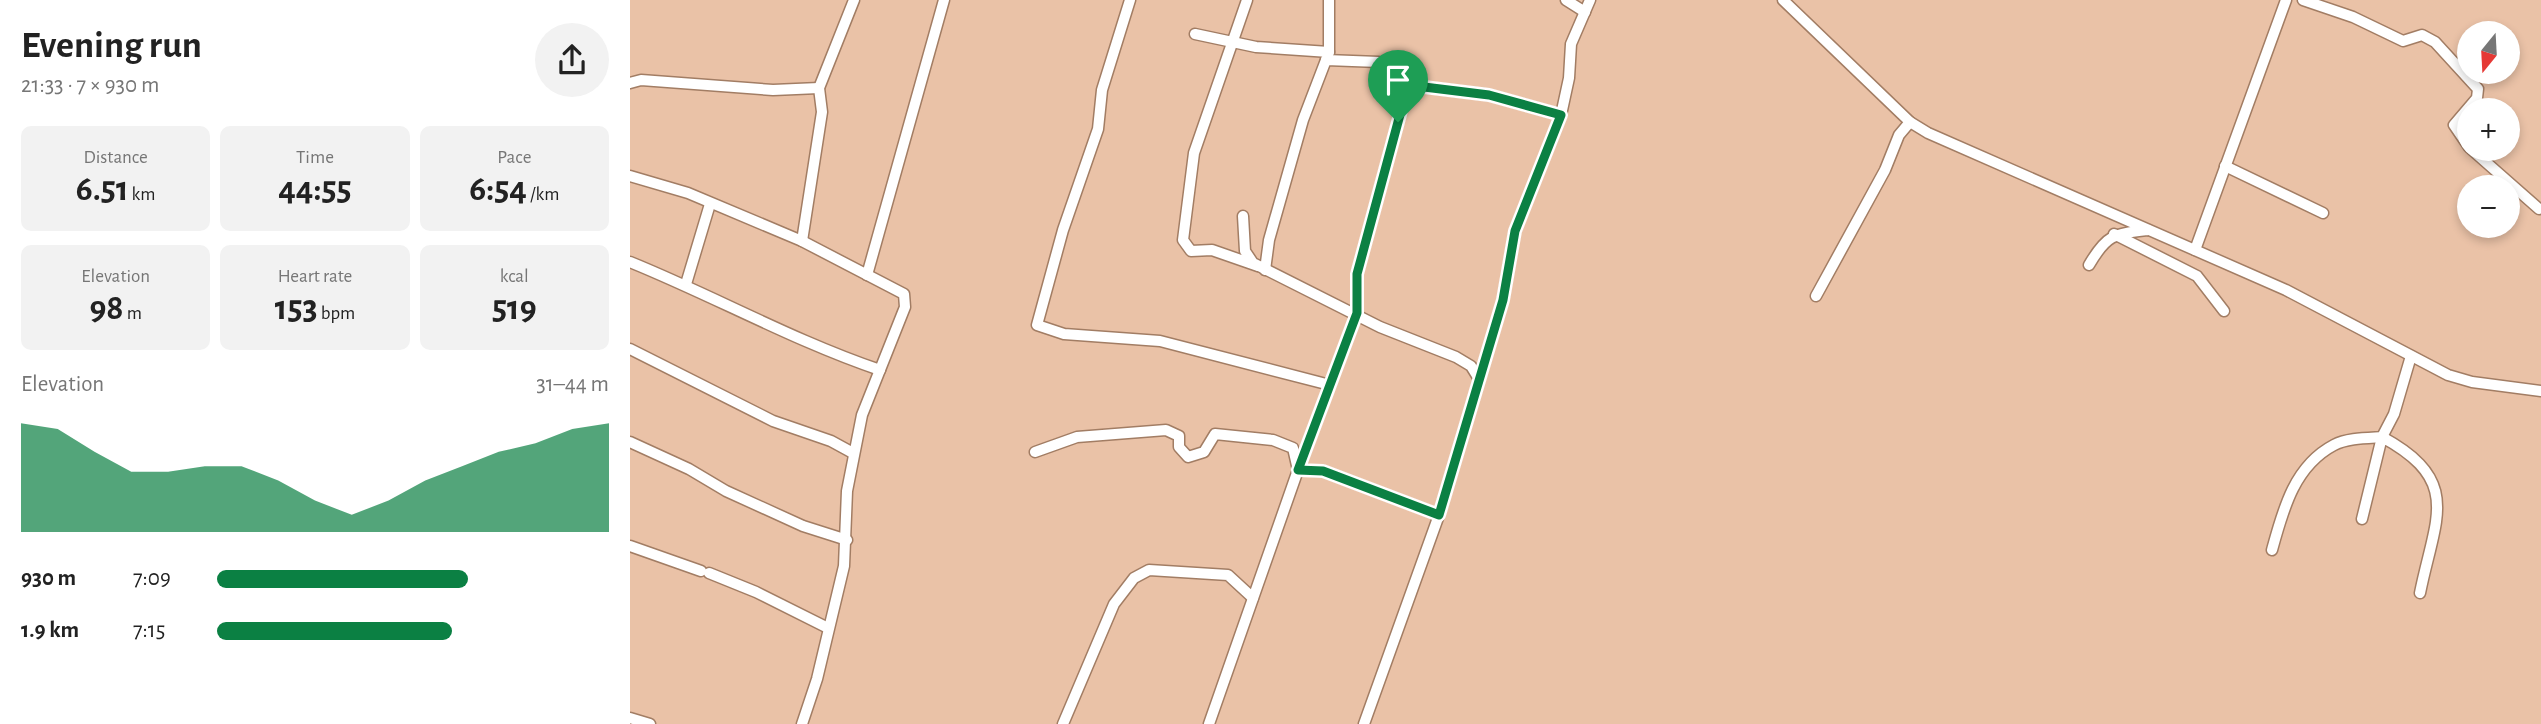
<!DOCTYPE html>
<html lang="en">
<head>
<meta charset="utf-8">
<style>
  :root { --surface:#fff; --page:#f2f2f2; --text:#222; --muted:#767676; --accent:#0b8043 }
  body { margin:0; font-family:"Alegreya Sans",sans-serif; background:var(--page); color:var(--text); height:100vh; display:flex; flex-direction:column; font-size:26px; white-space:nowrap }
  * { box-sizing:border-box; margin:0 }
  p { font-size:23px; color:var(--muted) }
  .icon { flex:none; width:38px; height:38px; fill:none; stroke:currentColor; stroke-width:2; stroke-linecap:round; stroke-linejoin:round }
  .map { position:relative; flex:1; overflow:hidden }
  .panel { display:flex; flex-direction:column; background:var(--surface); width:630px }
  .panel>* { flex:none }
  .needle { width:46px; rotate:198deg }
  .tools { position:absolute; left:1827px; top:21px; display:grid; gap:14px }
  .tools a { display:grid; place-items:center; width:63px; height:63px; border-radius:50%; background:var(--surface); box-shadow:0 4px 10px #0003; font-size:35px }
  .pin { position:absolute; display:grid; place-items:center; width:60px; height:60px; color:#fff; margin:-72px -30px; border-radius:50% 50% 50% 0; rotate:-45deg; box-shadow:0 0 7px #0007 }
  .pin .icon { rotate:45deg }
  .round { display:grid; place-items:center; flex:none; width:74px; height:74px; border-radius:37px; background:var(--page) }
  .summary { display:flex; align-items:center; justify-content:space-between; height:119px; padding:0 21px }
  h1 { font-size:38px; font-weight:700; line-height:52px }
  .stats { display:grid; grid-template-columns:repeat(3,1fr); gap:10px; height:119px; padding:7px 21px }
  .stats div { display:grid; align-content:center; border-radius:10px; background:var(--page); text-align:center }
  .stats b { font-size:35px; font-weight:700 }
  .stats small { font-size:19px; font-weight:400 }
  .stats p { font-size:19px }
  .chart { height:196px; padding:14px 21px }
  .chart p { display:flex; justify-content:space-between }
  .chart svg { width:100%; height:126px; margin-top:7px; fill:var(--accent); opacity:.7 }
  ul { padding:0 21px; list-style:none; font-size:23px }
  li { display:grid; grid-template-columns:112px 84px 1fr; align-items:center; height:52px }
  li i { height:18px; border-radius:9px; background:var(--accent) }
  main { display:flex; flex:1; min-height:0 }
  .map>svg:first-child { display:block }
</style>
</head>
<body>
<main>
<section class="panel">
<div class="summary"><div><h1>Evening run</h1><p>21:33 · 7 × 930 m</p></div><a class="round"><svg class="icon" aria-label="share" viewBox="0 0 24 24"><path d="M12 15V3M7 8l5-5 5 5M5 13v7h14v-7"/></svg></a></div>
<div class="stats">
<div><p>Distance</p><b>6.51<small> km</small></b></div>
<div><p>Time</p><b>44:55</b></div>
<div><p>Pace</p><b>6:54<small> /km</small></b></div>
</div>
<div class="stats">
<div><p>Elevation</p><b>98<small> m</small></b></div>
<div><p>Heart rate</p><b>153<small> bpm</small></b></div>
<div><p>kcal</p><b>519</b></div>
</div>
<div class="chart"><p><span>Elevation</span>31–44 m</p>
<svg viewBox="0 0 160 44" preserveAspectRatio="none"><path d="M0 44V6L10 8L20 16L30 23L40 23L50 21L60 21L70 26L80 33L90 38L100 33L110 26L120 21L130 16L140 13L150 8L160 6V44z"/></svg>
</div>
<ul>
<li><b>930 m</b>7:09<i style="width:64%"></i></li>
<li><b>1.9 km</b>7:15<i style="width:60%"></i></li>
</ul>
</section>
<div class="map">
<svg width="1911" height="724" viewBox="0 0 1911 724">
  <rect width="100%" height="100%" fill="#eac2a7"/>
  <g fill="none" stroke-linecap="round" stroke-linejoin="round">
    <!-- street casing -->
    <g stroke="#a27d64" stroke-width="13">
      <g id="street">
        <path d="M 500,0 L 472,90 L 468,129 L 433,230 L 407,325 L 434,334 L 530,341 L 700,385"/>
        <path d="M 617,0 L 564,153 L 553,240 L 561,251 L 582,250 L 628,266"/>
        <path d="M 936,0 L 955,12"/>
        <path d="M 1153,0 L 1280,122 L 1298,133 L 1656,290 L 1818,375 L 1842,382 L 1911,391"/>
        <path d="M 1673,0 L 1723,17 L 1773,41 L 1792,35 L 1805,42 L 1848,89 L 1847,98 L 1824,125 L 1839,147"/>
        <path d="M 565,34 L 626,47 L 699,52 L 696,60"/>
        <path d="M 699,52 L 699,0"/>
        <path d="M 0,83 L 11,80 L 143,90 L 189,88"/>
        <path d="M 1841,149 L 1909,209"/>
        <path d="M 1595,166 L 1693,213"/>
        <path d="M 0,176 L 58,193 L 172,241 L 274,294 L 275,307 L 232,415 L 217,491 L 214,566 L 187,679 L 172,724"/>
        <path d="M 613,216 L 615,251 L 623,263 L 750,327 L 826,357 L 841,366 L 849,379"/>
        <path d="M 1484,234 L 1567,276 L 1594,311"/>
        <path d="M 172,241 L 192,112 L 189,88 L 224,0"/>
        <path d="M 1565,250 L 1656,0"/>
        <path d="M 0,262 C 84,296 164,341 250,370"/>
        <path d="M 1459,265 C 1477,234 1484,234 1518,230"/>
        <path d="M 635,270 L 639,240 L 673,120 L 696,60 L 749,62 L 778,85"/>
        <path d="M 237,275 L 314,0"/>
        <path d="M 56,284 L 80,204"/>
        <path d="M 1186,296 L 1255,170 L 1269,135 L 1280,122"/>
        <path d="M 0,349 L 143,421 L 201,441 L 223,453"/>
        <path d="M 0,442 L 59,469 L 96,491 L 173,526 L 217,540"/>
        <path d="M 405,452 L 447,437 L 536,430 L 549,436 L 549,447 L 558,457 L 574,452 L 585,434 L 643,440 L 663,448 L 668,470 L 693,471 L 809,515"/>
        <path d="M 1732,519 L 1752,437 C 1833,481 1805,518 1790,593"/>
        <path d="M 0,546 L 71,571"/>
        <path d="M 1642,550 C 1653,510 1664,466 1704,445 C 1717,438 1737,438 1752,437 L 1764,414 L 1781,356"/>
        <path d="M 79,573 L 126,592 L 198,628"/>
        <path d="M 0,718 L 20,724"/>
        <path d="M 433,724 L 484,604 L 504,578 L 519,570 L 598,575 L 623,598"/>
        <path d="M 579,724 L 668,470 L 727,313 L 727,274 L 778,85 L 859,95 L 931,115"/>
        <path d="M 734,724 L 809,515 L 873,300 L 885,231 L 931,115 L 939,78 L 941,44 L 960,0"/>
      </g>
    </g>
    <!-- street -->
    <use href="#street" stroke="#fff" stroke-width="10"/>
  </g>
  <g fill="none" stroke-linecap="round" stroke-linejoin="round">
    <!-- route casing -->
    <g stroke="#fff" stroke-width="14">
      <path id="route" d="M 778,85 L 859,95 L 931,115 L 885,231 L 873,300 L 809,515 L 693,471 L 668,470 L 727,313 L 727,274 Z"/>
    </g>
    <!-- route -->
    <use href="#route" stroke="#0b8043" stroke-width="9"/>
  </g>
</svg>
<div class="tools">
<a><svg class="needle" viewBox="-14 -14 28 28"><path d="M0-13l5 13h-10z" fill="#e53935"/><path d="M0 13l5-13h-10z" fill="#767676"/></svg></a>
<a>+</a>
<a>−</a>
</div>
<div class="pin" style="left:768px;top:122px;background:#1e9e55"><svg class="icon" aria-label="arrive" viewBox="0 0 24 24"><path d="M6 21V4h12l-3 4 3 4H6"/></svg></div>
</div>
</main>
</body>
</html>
